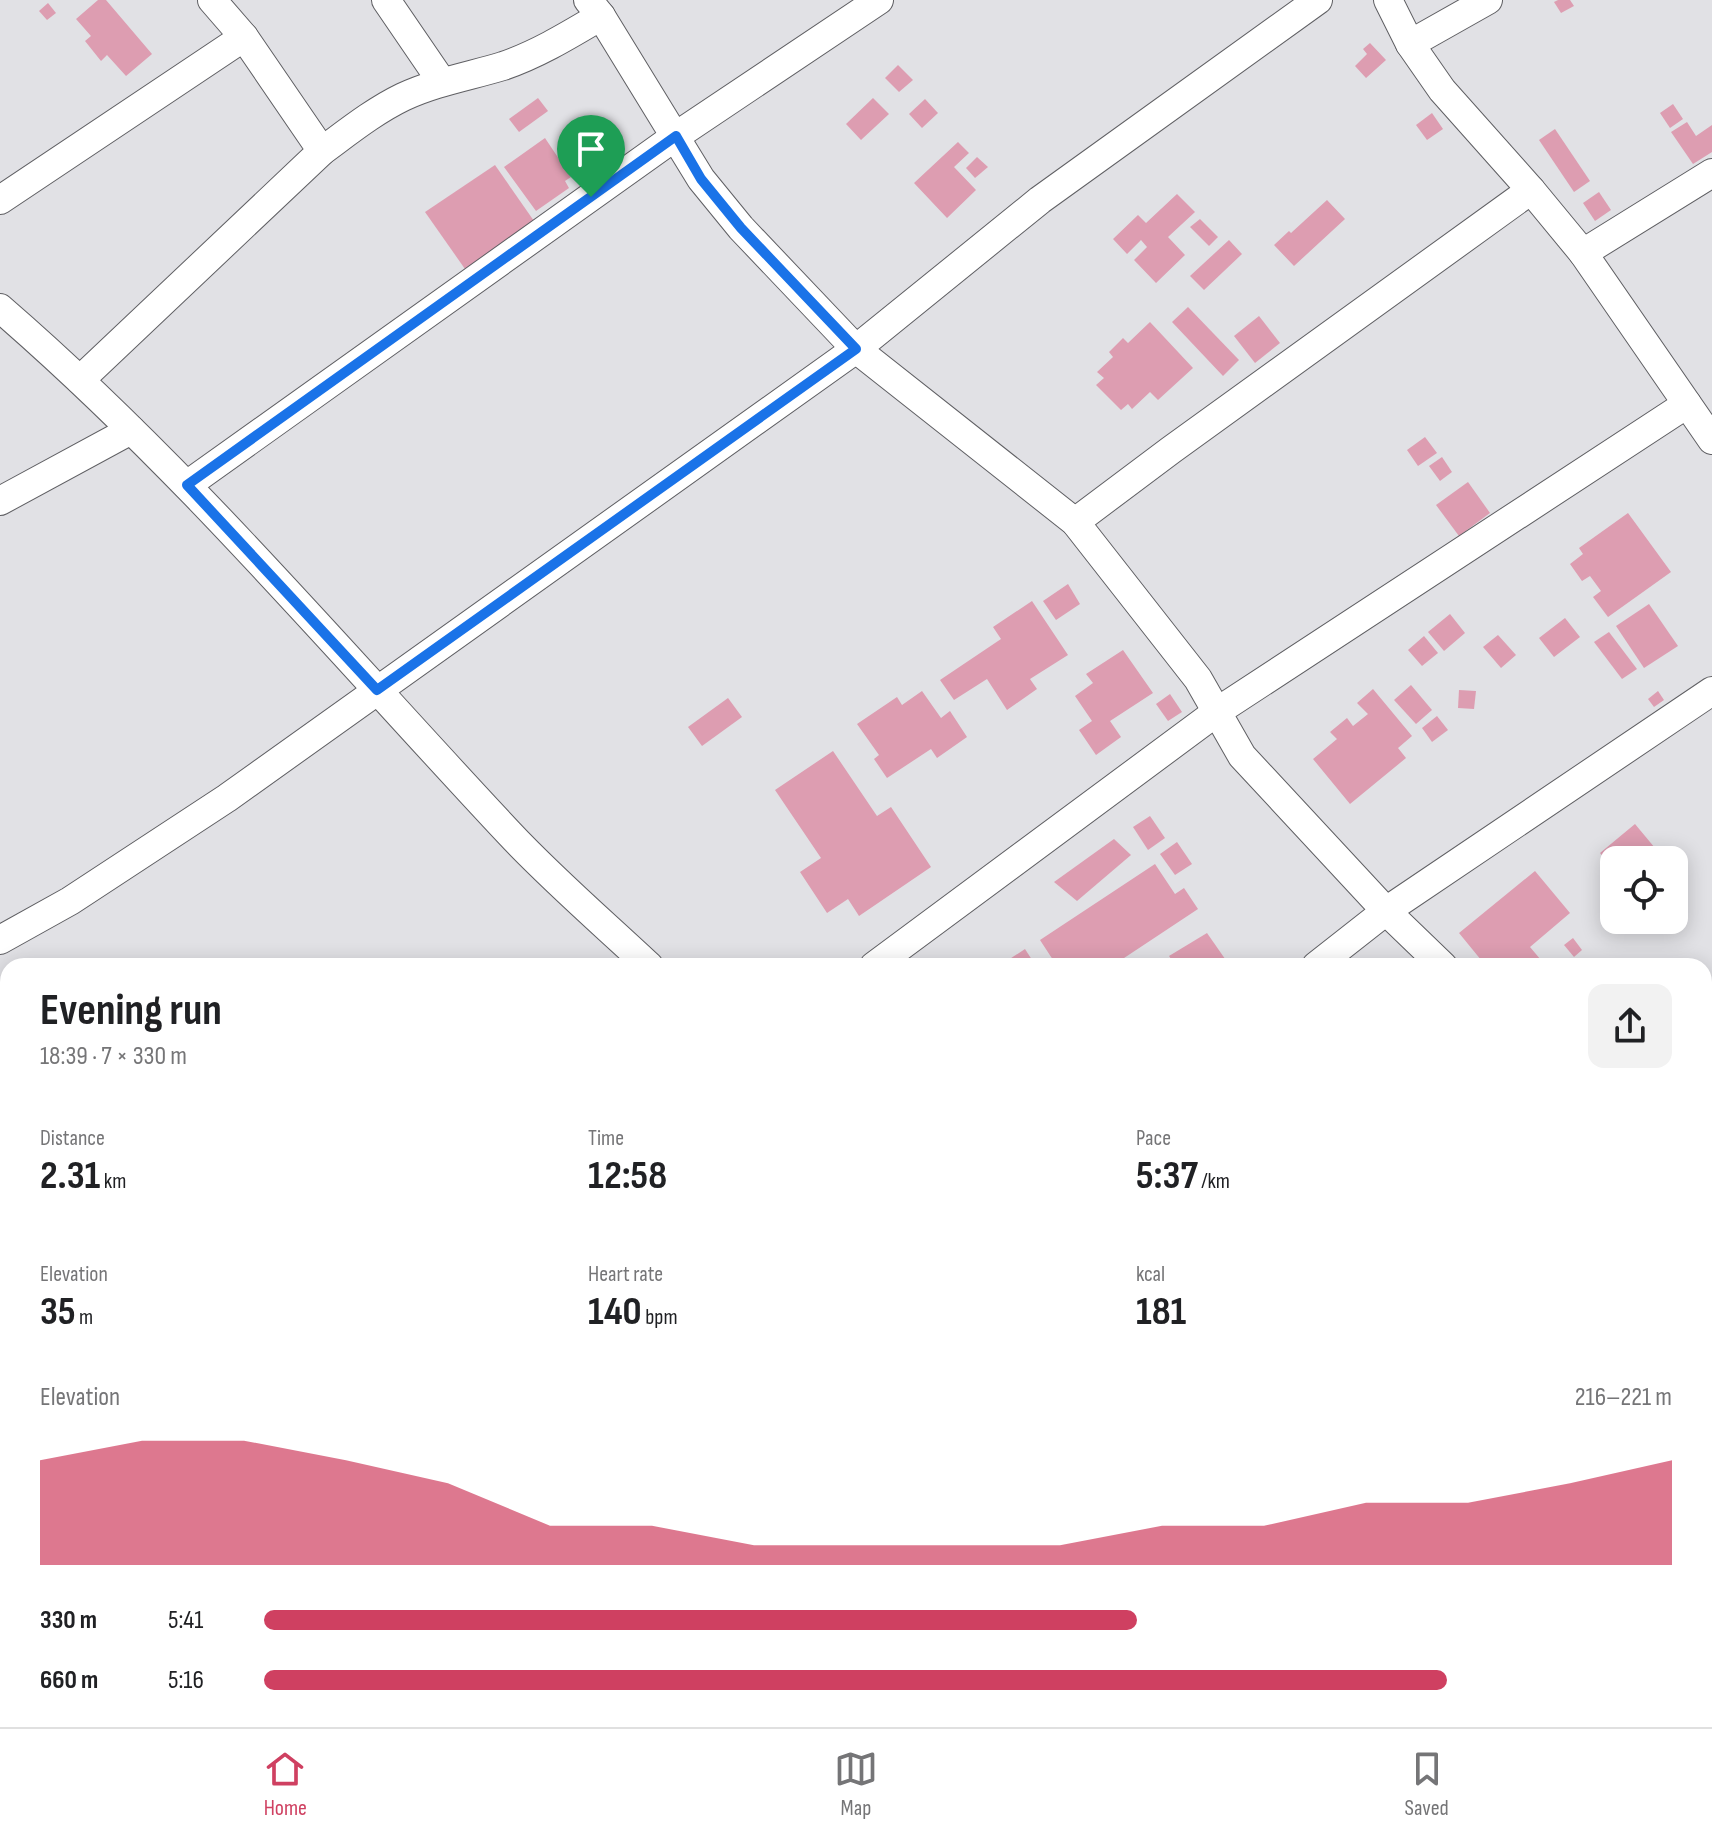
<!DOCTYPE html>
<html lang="en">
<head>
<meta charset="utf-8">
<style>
  :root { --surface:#fff; --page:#f2f2f2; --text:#202124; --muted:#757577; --line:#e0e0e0; --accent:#cf4061 }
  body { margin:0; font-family:"Sofia Sans Condensed",sans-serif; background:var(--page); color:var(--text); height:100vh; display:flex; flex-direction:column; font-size:30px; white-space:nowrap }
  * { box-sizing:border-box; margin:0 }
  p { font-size:26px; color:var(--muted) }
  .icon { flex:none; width:44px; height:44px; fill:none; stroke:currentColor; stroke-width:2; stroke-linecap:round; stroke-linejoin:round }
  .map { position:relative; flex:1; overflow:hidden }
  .side { position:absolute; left:0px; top:958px; width:1712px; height:770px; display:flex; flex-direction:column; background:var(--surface); border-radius:24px 24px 0 0; box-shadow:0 4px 20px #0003 }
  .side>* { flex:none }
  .tools { position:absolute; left:1600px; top:846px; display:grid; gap:16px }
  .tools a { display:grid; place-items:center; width:88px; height:88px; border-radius:16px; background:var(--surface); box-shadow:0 4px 20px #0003; font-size:40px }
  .pin { position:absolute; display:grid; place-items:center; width:68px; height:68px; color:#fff; margin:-82px -34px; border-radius:50% 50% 50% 0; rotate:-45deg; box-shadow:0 0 8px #0007 }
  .pin .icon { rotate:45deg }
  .round { display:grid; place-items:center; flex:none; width:84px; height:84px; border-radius:16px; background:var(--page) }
  .headline { display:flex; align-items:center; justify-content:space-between; height:136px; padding:0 40px }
  h1 { font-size:44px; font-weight:700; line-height:60px }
  .metrics { display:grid; grid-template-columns:repeat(3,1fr); gap:12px; height:136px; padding:8px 40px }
  .metrics div { display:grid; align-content:center }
  .metrics b { font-size:40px; font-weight:700 }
  .metrics small { font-size:22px; font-weight:400 }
  .metrics p { font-size:22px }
  .chart { height:224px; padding:16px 40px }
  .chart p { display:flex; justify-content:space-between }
  .chart svg { width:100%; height:144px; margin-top:8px; fill:var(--accent); opacity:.7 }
  ul { padding:0 40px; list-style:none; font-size:26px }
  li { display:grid; grid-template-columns:128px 96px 1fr; align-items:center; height:60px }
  li i { height:20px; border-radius:10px; background:var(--accent) }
  .tabs { display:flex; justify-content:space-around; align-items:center; height:112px; border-top:2px solid var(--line); background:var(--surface); font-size:22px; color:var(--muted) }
  .tabs a { display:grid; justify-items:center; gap:4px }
  .tabs .selected { color:var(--accent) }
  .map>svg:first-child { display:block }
</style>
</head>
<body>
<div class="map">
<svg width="1712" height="1727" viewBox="0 0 1712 1727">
  <rect width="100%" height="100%" fill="#e1e1e5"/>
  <!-- building -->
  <g fill="#dd9db1">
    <path d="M 98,0 L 106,0 L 152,54 L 126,76 L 107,55 L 101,61 L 85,41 L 91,36 L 76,19 Z"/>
    <path d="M 1558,0 L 1570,0 L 1574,6 L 1561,13 L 1554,2 Z"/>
    <path d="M 48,3 L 56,13 L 47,20 L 39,11 Z"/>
    <path d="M 1370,43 L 1386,60 L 1366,78 L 1355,66 L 1367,54 L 1363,49 Z"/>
    <path d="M 898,65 L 913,80 L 899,92 L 885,78 Z"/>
    <path d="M 538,98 L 548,111 L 519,132 L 509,119 Z"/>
    <path d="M 873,98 L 889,114 L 861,140 L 846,124 Z"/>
    <path d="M 925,99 L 938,113 L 922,128 L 909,114 Z"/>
    <path d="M 1673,104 L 1683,119 L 1670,128 L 1660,113 Z"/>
    <path d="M 1432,113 L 1443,129 L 1427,140 L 1416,125 Z"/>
    <path d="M 1687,122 L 1696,136 L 1712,125 L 1712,152 L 1693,164 L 1671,132 Z"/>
    <path d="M 1555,129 L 1590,181 L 1574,192 L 1539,140 Z"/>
    <path d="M 545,138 L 571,177 L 565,181 L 569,188 L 536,211 L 504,167 Z"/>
    <path d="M 958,142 L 969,153 L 954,167 L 976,190 L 947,218 L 914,183 Z"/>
    <path d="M 977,157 L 988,167 L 975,178 L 966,168 Z"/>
    <path d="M 495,165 L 534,221 L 465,269 L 425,212 Z"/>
    <path d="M 1599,192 L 1611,210 L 1595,221 L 1583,203 Z"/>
    <path d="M 1177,194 L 1195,212 L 1168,237 L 1185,255 L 1156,283 L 1134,260 L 1147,247 L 1141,240 L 1127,254 L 1113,239 L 1138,215 L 1146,223 Z"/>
    <path d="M 1327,200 L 1345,219 L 1294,266 L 1274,245 L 1289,231 L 1291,233 Z"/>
    <path d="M 1200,219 L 1218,237 L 1209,246 L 1190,227 Z"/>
    <path d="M 1229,240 L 1242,254 L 1204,290 L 1190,276 Z"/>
    <path d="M 1188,307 L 1239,360 L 1223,376 L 1172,322 Z"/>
    <path d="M 1259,316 L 1280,343 L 1255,363 L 1234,336 Z"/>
    <path d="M 1150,322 L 1193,368 L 1158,400 L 1150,392 L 1132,409 L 1128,404 L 1121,410 L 1096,385 L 1104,378 L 1097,372 L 1113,357 L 1109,352 L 1123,338 L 1128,343 Z"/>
    <path d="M 1425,437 L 1437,453 L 1418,466 L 1407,450 Z"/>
    <path d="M 1442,457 L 1452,472 L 1440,481 L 1429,466 Z"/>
    <path d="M 1468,482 L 1490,513 L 1459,536 L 1436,505 Z"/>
    <path d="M 1628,513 L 1671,572 L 1608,617 L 1593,597 L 1601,591 L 1590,576 L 1582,581 L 1570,564 L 1583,554 L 1579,548 Z"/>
    <path d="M 1068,584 L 1080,604 L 1056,620 L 1043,601 Z"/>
    <path d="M 1032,601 L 1068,655 L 1030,679 L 1037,689 L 1007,710 L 987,679 L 954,700 L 940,680 L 1001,639 L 993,627 Z"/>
    <path d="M 1649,604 L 1678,646 L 1644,668 L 1616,626 Z"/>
    <path d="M 1450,614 L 1465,633 L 1444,651 L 1428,632 Z"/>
    <path d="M 1565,618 L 1580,637 L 1554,657 L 1539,638 Z"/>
    <path d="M 1609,632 L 1637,669 L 1622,679 L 1594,642 Z"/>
    <path d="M 1498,635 L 1516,655 L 1501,668 L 1483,647 Z"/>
    <path d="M 1424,636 L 1438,653 L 1422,666 L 1408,650 Z"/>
    <path d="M 1123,650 L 1153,693 L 1110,721 L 1121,737 L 1096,755 L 1079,730 L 1092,721 L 1075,696 L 1093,683 L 1086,674 Z"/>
    <path d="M 1411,685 L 1432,710 L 1416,724 L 1394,700 Z"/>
    <path d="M 1373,689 L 1412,736 L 1398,748 L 1406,758 L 1350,804 L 1313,759 L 1337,739 L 1330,732 L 1347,718 L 1353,726 L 1368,714 L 1357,703 Z"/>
    <path d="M 1459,690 L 1476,691 L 1474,709 L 1458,708 Z"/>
    <path d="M 922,691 L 941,718 L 950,711 L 967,737 L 937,758 L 931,749 L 887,778 L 874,759 L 879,755 L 857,724 L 897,697 L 902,705 Z"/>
    <path d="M 1658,691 L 1664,700 L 1654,707 L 1648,699 Z"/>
    <path d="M 1170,694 L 1182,712 L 1168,721 L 1156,704 Z"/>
    <path d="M 728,698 L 742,717 L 702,746 L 688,727 Z"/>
    <path d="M 1437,716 L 1448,730 L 1432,742 L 1422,728 Z"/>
    <path d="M 833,751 L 877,816 L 891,807 L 931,867 L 859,916 L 848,899 L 827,913 L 800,872 L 821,858 L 775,790 Z"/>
    <path d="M 1150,816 L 1165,838 L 1148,850 L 1133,827 Z"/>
    <path d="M 1635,824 L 1665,860 L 1614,860 L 1614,869 L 1600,853 Z"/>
    <path d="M 1114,839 L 1131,855 L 1077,901 L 1054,882 Z"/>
    <path d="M 1177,842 L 1192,864 L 1175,875 L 1160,854 Z"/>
    <path d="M 1155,864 L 1175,894 L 1184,888 L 1198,909 L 1112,966 L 1057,966 L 1040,940 Z"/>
    <path d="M 1535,871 L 1570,913 L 1530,947 L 1546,966 L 1486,966 L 1459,933 Z"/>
    <path d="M 1614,894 L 1614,916 L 1603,905 Z"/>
    <path d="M 1207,933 L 1230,966 L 1176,966 L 1169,956 Z"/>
    <path d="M 1573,938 L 1582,950 L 1574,957 L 1564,945 Z"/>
    <path d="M 1025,949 L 1036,966 L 999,966 Z"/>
    <path d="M 1570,958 L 1577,966 L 1561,966 Z"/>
    <path d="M 7,1182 L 8,1203 L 2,1207 L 0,1187 Z"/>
    <path d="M 1706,1333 L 1712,1343 L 1712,1400 L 1704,1405 L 1704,1334 Z"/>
    <path d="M 1281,1720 L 1341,1720 L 1341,1722 L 1333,1727 L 1286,1727 Z"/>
  </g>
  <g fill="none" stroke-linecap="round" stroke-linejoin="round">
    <!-- street casing -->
    <g stroke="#5f5f63" stroke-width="30">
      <g id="street">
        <path d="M 386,0 L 442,82"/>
        <path d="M 588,0 L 601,16 L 701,179 L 741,228 L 856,349 L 1075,522 L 1198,679 L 1242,756 L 1386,911 L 1443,966"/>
        <path d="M 1388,0 L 1410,44 L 1442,90 L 1531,190 L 1583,253 L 1712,440"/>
        <path d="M 1410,44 L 1488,0"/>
        <path d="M 322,151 C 348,132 374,111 403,97 C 435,82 470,76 503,66 C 538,54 569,35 601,16"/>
        <path d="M 0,200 L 244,37"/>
        <path d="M 1583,253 L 1712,173"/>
        <path d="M 0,308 C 185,468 342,655 509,833 C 552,879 602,922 649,966"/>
        <path d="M 80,380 L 322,151 L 244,37 L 212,0"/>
        <path d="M 187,485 L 676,136 L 879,0"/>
        <path d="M 0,501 L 131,430"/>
        <path d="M 1075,522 L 1171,450 L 1531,190"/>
        <path d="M 0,940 L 70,901 L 227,798 L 856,349 L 1040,200 L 1318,0"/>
        <path d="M 874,966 L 1218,711 L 1687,404"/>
        <path d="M 1316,966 L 1386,911 L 1712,691"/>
        <path d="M 1704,1032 L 1712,1027"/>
        <path d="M 1704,1186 L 1712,1182"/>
        <path d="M 1704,1236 L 1712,1245"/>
        <path d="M 1704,1451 L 1712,1448"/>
        <path d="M 1704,1674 L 1712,1667"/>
        <path d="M 364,1720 L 369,1727"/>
        <path d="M 763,1720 L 767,1727"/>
        <path d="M 1372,1720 L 1377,1727"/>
        <path d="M 1126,1727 L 1141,1720"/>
        <path d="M 1656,1727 L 1662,1720"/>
      </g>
    </g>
    <!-- street -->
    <use href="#street" stroke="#fff" stroke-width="28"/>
  </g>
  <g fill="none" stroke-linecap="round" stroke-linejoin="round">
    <!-- route casing -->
    <g stroke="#fff" stroke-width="16">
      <path id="route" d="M 676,136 L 701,179 L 741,228 L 856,349 L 377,690 L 187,485 Z"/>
    </g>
    <!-- route -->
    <use href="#route" stroke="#1a73e8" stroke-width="10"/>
  </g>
</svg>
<div class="tools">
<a><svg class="icon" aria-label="locate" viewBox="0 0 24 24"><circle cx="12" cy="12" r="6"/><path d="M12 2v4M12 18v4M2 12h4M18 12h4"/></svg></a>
</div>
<div class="pin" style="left:591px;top:197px;background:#1e9e55"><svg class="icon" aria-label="arrive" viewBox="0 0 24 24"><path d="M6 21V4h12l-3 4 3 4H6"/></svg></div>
<section class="side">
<div class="headline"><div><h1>Evening run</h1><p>18:39 · 7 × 330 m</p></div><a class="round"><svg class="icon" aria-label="share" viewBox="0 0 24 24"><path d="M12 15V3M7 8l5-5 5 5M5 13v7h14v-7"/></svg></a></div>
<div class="metrics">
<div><p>Distance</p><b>2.31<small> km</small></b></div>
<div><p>Time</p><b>12:58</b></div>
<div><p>Pace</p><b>5:37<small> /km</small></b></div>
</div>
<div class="metrics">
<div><p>Elevation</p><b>35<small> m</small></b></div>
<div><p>Heart rate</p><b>140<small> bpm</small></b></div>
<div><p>kcal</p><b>181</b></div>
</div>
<div class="chart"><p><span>Elevation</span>216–221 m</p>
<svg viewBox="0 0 160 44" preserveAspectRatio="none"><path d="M0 44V12L10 6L20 6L30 12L40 19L50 32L60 32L70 38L80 38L90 38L100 38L110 32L120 32L130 25L140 25L150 19L160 12V44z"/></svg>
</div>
<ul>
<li><b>330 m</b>5:41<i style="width:62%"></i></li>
<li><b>660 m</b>5:16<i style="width:84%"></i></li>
</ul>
</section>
</div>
<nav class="tabs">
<a class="selected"><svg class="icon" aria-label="home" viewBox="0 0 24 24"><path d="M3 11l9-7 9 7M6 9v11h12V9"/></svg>Home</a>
<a><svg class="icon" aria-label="map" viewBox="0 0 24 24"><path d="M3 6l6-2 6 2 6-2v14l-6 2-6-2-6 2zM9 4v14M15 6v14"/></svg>Map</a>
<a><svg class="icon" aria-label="saved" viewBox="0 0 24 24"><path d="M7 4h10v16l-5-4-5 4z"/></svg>Saved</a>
</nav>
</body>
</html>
